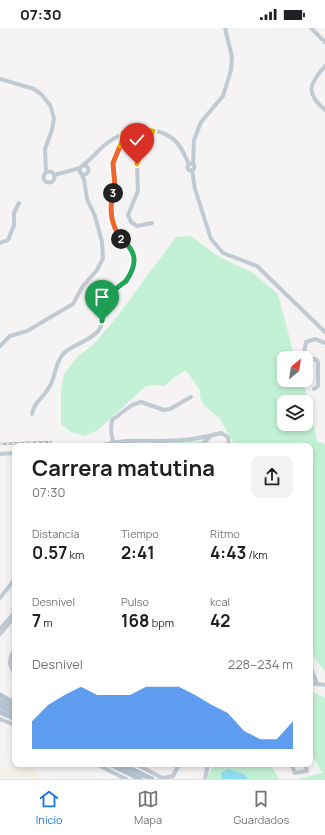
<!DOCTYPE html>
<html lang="es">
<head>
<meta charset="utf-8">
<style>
  :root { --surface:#fff; --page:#f2f2f2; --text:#202124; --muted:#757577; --line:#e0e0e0; --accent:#1a73e8 }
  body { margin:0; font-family:Manrope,sans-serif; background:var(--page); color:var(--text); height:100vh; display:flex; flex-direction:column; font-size:15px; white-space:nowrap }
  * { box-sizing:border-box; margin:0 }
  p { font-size:13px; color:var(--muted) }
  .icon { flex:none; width:22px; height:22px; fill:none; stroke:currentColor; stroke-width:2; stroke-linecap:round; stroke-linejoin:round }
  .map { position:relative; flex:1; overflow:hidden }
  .sheet { position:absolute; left:12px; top:415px; width:301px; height:324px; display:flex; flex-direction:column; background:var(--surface); border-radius:8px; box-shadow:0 2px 6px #0003 }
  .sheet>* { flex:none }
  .needle { width:26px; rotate:30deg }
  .fabs { position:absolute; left:277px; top:323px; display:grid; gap:8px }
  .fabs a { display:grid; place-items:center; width:36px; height:36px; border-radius:8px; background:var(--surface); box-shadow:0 2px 6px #0003; font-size:20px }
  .pin { position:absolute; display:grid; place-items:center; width:34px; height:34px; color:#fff; margin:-41px -17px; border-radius:50% 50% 50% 0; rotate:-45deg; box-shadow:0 0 4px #0007 }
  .pin .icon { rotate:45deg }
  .km { position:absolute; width:20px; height:20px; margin:-10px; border-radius:50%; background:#222; color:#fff; font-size:11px; line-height:20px; text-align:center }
  .round { display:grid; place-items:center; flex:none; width:42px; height:42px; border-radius:8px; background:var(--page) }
  .overview { display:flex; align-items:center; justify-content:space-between; height:68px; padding:0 20px }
  h1 { font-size:22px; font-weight:700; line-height:30px }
  .figures { display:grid; grid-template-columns:repeat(3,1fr); gap:6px; height:68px; padding:4px 20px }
  .figures div { display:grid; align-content:center }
  .figures b { font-size:17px; font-weight:700 }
  .figures small { font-size:11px; font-weight:400 }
  .figures p { font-size:11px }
  .chart { height:112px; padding:8px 20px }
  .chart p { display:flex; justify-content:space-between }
  .chart svg { width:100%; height:72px; margin-top:4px; fill:var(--accent); opacity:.7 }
  .status { display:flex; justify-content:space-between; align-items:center; height:28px; padding:0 20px; background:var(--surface); direction:ltr }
  .status svg { height:11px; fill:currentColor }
  .menu { display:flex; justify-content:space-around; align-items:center; height:56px; border-top:1px solid var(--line); background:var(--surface); font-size:11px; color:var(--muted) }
  .menu a { display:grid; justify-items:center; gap:2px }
  .menu .current { color:var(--accent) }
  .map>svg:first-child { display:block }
</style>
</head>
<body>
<div class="status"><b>07:30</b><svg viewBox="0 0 49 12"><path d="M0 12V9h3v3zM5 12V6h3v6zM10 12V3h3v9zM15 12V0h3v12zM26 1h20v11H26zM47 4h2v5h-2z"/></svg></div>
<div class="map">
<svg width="325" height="751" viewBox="0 0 325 751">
  <rect width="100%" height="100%" fill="#f5f3f3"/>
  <!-- green -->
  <g fill="#c3f1d5" fill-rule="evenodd">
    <path d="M 191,208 L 219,229 L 253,245 L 278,266 L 294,327 L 298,330 L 284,330 L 284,352 L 303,352 L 317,413 L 325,416 L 325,644 L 310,623 L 310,418 L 233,418 L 232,412 L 220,391 L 204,377 L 200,369 L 200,362 L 186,342 L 172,351 L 165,358 L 156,357 L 146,358 L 98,402 L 85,408 L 71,404 L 61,396 L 61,364 L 64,346 L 78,328 L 94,316 L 119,286 L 176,209 ZM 284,374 L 306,374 L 306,396 L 284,396 Z"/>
    <path d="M 202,413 L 195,418 L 169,418 L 169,414 Z"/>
    <path d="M 310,663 L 325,670 L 325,751 L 297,751 L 322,745 L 310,723 Z"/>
    <path d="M 214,736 L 270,736 L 279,751 L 208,751 L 208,747 Z"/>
  </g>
  <!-- sand -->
  <path fill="#f5f0e5" d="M 3,739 C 15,739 27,737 38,744 L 37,751 C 28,751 6,746 0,751 L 0,742 Z"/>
  <!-- water -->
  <path fill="#90daee" d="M 228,741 L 244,746 L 249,751 L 222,751 L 221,745 Z"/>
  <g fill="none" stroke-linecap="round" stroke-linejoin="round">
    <!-- minor -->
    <g stroke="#c1cad2" stroke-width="4">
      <path d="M 311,0 L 325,14"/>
      <path d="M 325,38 C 309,56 305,65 325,82"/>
      <path d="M 0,51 L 34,61 L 41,66 L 50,77 L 54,90 L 52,102 L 45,121 L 46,145"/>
      <circle cx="191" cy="139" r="3.5"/>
      <path d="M 193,136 L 194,112 L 201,94 L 223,68 L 231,42 L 232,29 L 225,0"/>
      <path d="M 83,137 C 92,131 97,123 106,116 C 123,102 152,96 172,110 C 181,116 184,127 189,136"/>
      <circle cx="84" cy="142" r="4.5"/>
      <path d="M 192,142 L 195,161 L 211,211 L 223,225 L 257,238 L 325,304"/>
      <circle cx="49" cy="149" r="5.5"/>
      <path d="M 54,147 L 80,140"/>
      <path d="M 152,195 L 137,198 L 131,194 L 128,187 L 138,163 L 137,136 L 141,123 L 153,103"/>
      <path d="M 0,215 L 8,212 L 14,197 L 14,185 L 19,175"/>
      <path d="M 0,318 L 10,308 L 27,303 L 73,276 L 83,258 L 97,242 L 103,230 L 102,214 L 95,188 L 87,171 L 84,151 L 81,145"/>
      <path d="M 314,361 L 318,358 L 318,335 L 317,332 L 307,329 L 304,325 L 306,314 L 315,311 L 325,315"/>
      <path d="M 32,386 C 34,374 42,371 48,361 C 56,351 54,335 64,325 C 74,316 92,312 99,302 C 106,290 103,276 111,265 C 117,256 128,254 132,244 C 142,220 120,216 113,199 C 107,185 114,172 114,157 C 114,150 112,143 113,136 C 114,125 123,116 123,105"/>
      <path d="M 100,418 C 119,411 139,413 159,413 C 179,413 201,411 221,405 L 228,409 L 229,418"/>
      <path d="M 117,418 L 113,415 L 111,402 L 112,392 L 132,377 L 141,374 L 164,382 L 170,381 L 191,369"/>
      <path d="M 153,418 L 157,413"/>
      <path d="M 164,418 L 169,412"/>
      <path d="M 200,418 L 210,409"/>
      <path d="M 0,426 L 15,425"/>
      <path d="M 0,570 L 15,551"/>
      <path d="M 0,601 L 15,584"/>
      <path d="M 0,606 L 15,588"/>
      <path d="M 15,622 C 8,630 9,638 15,646"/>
      <path d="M 311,641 L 317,655"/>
      <path d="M 310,655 L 325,657"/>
      <path d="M 0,691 L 15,697"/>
      <path d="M 96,736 L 126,751"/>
      <path d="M 136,736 L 162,750 L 173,748 L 179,736"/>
      <path d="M 294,736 L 292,738 L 295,745 L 307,743 L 305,736"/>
      <path d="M 205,751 L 208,736"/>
    </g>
    <!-- major -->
    <g stroke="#b3c2d1" stroke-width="5">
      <path d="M 0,667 L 15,676"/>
      <path d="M 0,673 L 15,681"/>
      <path d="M 0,678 L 15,686"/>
      <path d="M 0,684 L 15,691"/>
      <path d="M 110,736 L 140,751"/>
      <path d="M 120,736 L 152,751"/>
    </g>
    <!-- rail casing -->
    <g stroke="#b5b8bd" stroke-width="2.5">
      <path id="rail" d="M 0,416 L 51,414"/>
    </g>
    <!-- rail -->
    <use href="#rail" stroke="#fff" stroke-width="1" stroke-dasharray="3" stroke-linecap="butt"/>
  </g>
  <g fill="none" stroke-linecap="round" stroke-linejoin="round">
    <!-- split-1 casing -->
    <g stroke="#fff" stroke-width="8">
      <path id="split-1" d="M 102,293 C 105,271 108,266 126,253"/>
    </g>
    <!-- split-2 casing -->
    <g stroke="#fff" stroke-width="8">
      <path id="split-2" d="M 121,211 C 138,224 137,237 126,253"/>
    </g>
    <!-- split-3 casing -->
    <g stroke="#fff" stroke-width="8">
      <path id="split-3" d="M 113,165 C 109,183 111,196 121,211"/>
    </g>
    <!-- split-4 casing -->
    <g stroke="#fff" stroke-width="8">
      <path id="split-4" d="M 113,165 L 115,159 L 113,135 L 120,118"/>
    </g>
    <!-- split-5 casing -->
    <g stroke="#fff" stroke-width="8">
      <path id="split-5" d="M 120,118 L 123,111 L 123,105 L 142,102 L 153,103 L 151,107"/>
    </g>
    <!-- split-6 casing -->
    <g stroke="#fff" stroke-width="8">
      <path id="split-6" d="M 137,136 L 141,123 L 151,107"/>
    </g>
    <!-- split-1 -->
    <use href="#split-1" stroke="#22a559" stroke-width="5"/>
    <!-- split-2 -->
    <use href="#split-2" stroke="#22a559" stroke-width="5"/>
    <!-- split-3 -->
    <use href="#split-3" stroke="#f0652b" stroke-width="5"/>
    <!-- split-4 -->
    <use href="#split-4" stroke="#f0652b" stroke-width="5"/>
    <!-- split-5 -->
    <use href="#split-5" stroke="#f5b400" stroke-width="5"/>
    <!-- split-6 -->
    <use href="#split-6" stroke="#f5b400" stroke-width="5"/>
  </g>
</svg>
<div class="fabs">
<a><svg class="needle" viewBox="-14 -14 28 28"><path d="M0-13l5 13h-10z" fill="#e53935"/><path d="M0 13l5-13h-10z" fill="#757577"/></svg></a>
<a><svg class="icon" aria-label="layers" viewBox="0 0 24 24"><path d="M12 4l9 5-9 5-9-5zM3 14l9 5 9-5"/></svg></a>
</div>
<div class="pin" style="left:102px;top:293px;background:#1e9e55"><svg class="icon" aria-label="arrive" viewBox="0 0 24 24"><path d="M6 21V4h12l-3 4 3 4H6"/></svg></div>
<div class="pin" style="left:137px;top:136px;background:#d93025"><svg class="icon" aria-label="check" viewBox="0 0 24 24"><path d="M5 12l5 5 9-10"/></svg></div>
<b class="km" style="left:121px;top:211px">2</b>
<b class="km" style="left:113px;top:165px">3</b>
<section class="sheet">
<div class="overview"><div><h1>Carrera matutina</h1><p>07:30</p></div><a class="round"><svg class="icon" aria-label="share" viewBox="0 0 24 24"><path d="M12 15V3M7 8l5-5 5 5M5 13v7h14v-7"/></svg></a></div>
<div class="figures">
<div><p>Distancia</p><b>0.57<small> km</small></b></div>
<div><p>Tiempo</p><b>2:41</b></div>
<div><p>Ritmo</p><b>4:43<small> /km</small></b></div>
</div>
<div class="figures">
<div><p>Desnivel</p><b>7<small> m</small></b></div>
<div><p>Pulso</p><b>168<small> bpm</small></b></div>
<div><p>kcal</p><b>42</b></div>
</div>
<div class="chart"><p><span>Desnivel</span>228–234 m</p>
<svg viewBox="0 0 160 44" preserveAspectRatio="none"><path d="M0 44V27L10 17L20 11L30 6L40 11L50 11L60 11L70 6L80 6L90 6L100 11L110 17L120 22L130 33L140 38L150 38L160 27V44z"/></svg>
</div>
</section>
</div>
<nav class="menu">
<a class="current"><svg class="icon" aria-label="home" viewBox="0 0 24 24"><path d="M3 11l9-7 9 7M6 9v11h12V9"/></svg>Inicio</a>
<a><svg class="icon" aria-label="map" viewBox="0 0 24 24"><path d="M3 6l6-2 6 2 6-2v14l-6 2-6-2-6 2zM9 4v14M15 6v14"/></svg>Mapa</a>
<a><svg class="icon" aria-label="saved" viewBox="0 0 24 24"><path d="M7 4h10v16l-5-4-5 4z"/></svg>Guardados</a>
</nav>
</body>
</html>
